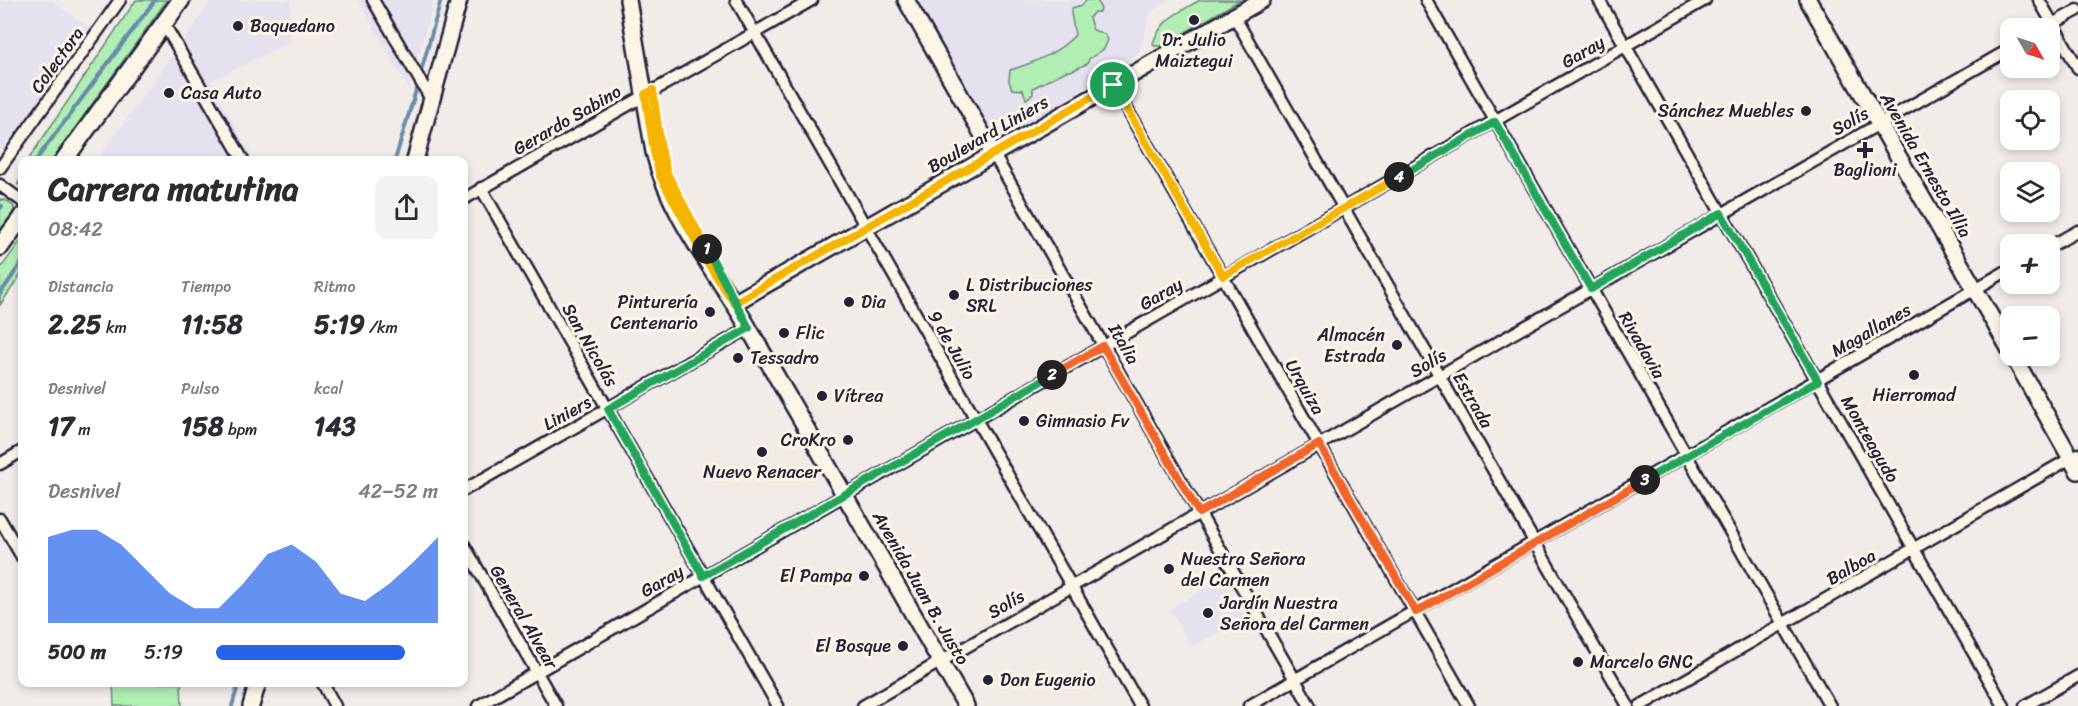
<!DOCTYPE html>
<html lang="es">
<head>
<meta charset="utf-8">
<style>
  :root { --surface:#fff; --page:#f2f2f3; --text:#2b2b33; --muted:#7c7c81; --accent:#2563eb }
  body { margin:0; font-family:Sriracha,sans-serif; background:var(--page); color:var(--text); height:100vh; display:flex; flex-direction:column; font-size:22px; white-space:nowrap }
  * { box-sizing:border-box; margin:0 }
  p { font-size:20px; color:var(--muted) }
  .icon { flex:none; width:33px; height:33px; fill:none; stroke:currentColor; stroke-width:2; stroke-linecap:round; stroke-linejoin:round }
  .map { position:relative; flex:1; overflow:hidden }
  .drawer { position:absolute; left:18px; top:156px; width:450px; height:531px; display:flex; flex-direction:column; background:var(--surface); border-radius:12px; box-shadow:0 3px 9px #0003 }
  .drawer>* { flex:none }
  .needle { width:39px; rotate:129deg }
  .tools { position:absolute; left:2000px; top:18px; display:grid; gap:12px }
  .tools a { display:grid; place-items:center; width:60px; height:60px; border-radius:12px; background:var(--surface); box-shadow:0 3px 9px #0003; font-size:30px }
  .pin { position:absolute; display:grid; place-items:center; width:51px; height:51px; color:#fff; margin:-26px; border:3px solid #fff; border-radius:50%; box-shadow:0 2px 6px #0007 }
  .km { position:absolute; width:30px; height:30px; margin:-15px; border-radius:50%; background:#222; color:#fff; font-size:16px; line-height:30px; text-align:center }
  .round { display:grid; place-items:center; flex:none; width:63px; height:63px; border-radius:12px; background:var(--page) }
  .overview { display:flex; align-items:center; justify-content:space-between; height:102px; padding:0 30px }
  h1 { font-size:33px; font-weight:800; line-height:45px }
  .figures { display:grid; grid-template-columns:repeat(3,1fr); gap:9px; height:102px; padding:6px 30px }
  .figures div { display:grid; align-content:center }
  .figures b { font-size:26px; font-weight:800 }
  .figures small { font-size:16px; font-weight:400 }
  .figures p { font-size:16px }
  .chart { height:168px; padding:12px 30px }
  .chart p { display:flex; justify-content:space-between }
  .chart svg { width:100%; height:108px; margin-top:6px; fill:var(--accent); opacity:.7 }
  ul { padding:0 30px; list-style:none; font-size:20px }
  li { display:grid; grid-template-columns:96px 72px 1fr; align-items:center; height:45px }
  li i { height:15px; border-radius:8px; background:var(--accent) }
  .map>svg:first-child { display:block }
</style>
</head>
<body>
<div class="map">
<svg width="2078" height="706" viewBox="0 0 2078 706">
  <rect width="100%" height="100%" fill="#f2ece9"/>
  <filter id="ink" filterUnits="userSpaceOnUse"><feTurbulence type="fractalNoise" baseFrequency=".0167" numOctaves="2"/><feDisplacementMap in="SourceGraphic" scale="12" xChannelSelector="R" yChannelSelector="G"/><feConvolveMatrix kernelMatrix="1 2 1 2 8 2 1 2 1" color-interpolation-filters="sRGB"/></filter>
  <g filter="url(#ink)">
    <!-- built -->
    <g fill="#e6e1ee">
      <path d="M 0,0 L 51,0 L 91,29 L 0,152 Z"/>
      <path d="M 212,0 L 291,0 L 288,43 L 210,82 L 254,160 L 97,160 Z"/>
      <path d="M 358,0 L 434,0 L 409,89 Z"/>
      <path d="M 915,0 L 1169,0 L 1151,12 L 1140,49 L 1130,64 L 1001,138 L 991,134 Z"/>
      <path d="M 1223,578 L 1245,617 L 1192,647 L 1170,609 Z"/>
    </g>
    <!-- green -->
    <g fill="#b0eeb4" stroke="#698878" stroke-width="1.5">
      <path d="M 136,0 L 167,0 L 52,160 L 28,160 Z"/>
      <path d="M 1087,0 L 1097,0 L 1101,9 L 1100,12 L 1094,12 L 1089,18 L 1093,30 L 1105,34 L 1108,40 L 1104,49 L 1089,59 L 1087,64 L 1071,71 L 1066,71 L 1033,88 L 1033,94 L 1026,99 L 1023,90 L 1012,89 L 1009,81 L 1010,70 C 1031,64 1060,52 1075,35 L 1071,13 L 1072,8 L 1082,5 Z"/>
      <path d="M 1200,0 L 1240,0 L 1162,46 L 1154,46 L 1153,43 C 1162,18 1178,13 1200,0 Z"/>
      <path d="M 0,199 L 9,202 L 14,207 L 13,213 L 0,231 Z"/>
      <path d="M 22,239 L 22,273 L 0,305 L 0,269 Z"/>
      <path d="M 113,683 L 181,683 L 182,706 L 114,706 Z"/>
    </g>
    <g fill="none" stroke-linecap="round" stroke-linejoin="round">
      <!-- stream -->
      <g stroke="#678dab" stroke-width="4">
        <path d="M 422,68 L 441,0"/>
        <path d="M 36,160 L 155,0"/>
        <path d="M 395,160 L 416,90"/>
        <path d="M 19,184 L 22,179"/>
        <path d="M 0,209 L 2,206"/>
        <path d="M 0,294 L 22,262"/>
        <path d="M 232,706 L 239,682"/>
      </g>
      <!-- street casing -->
      <g stroke="#22223b" stroke-width="15">
        <g id="street">
          <path d="M 373,0 L 432,101"/>
          <path d="M 736,0 L 1140,706"/>
          <path d="M 1426,0 L 1830,706"/>
          <path d="M 1599,0 L 2004,706"/>
          <path d="M 2039,0 L 2078,68"/>
          <path d="M 1234,16 L 1628,706"/>
          <path d="M 164,24 L 243,160"/>
          <path d="M 2045,28 L 2078,10"/>
          <path d="M 1113,85 L 1469,706"/>
          <path d="M 993,153 L 1310,706"/>
          <path d="M 0,168 L 120,0"/>
          <path d="M 0,185 L 22,201"/>
          <path d="M 481,188 L 778,706"/>
          <path d="M 464,199 L 812,0"/>
          <path d="M 2049,247 L 2078,231"/>
          <path d="M 0,464 L 22,451"/>
          <path d="M 464,490 L 749,328"/>
          <path d="M 0,519 L 22,557"/>
          <path d="M 464,545 L 556,706"/>
          <path d="M 322,682 L 335,706"/>
          <path d="M 478,706 L 1705,0"/>
          <path d="M 863,706 L 2010,49"/>
          <path d="M 1249,706 L 2010,269"/>
          <path d="M 1640,706 L 2078,454"/>
          <path d="M 2025,706 L 2078,676"/>
        </g>
      </g>
      <!-- secondary casing -->
      <g stroke="#22223b" stroke-width="20">
        <g id="secondary">
          <path d="M 628,0 L 654,152 C 670,216 715,270 748,327 C 821,453 894,579 966,706"/>
          <path d="M 906,0 L 993,153"/>
          <path d="M 1808,0 L 2010,350"/>
          <path d="M 415,160 L 459,0"/>
          <path d="M 734,303 L 1262,0"/>
          <path d="M 2013,356 L 2078,471"/>
          <path d="M 251,706 L 258,682"/>
        </g>
      </g>
      <!-- primary casing -->
      <g stroke="#22223b" stroke-width="21">
        <g id="primary">
          <path d="M 64,160 L 181,0"/>
          <path d="M 0,247 L 22,217"/>
        </g>
      </g>
      <!-- street -->
      <use href="#street" stroke="#fcf5e5" stroke-width="10"/>
      <!-- secondary -->
      <use href="#secondary" stroke="#fcf5e5" stroke-width="15"/>
      <!-- primary -->
      <use href="#primary" stroke="#fcf5e5" stroke-width="16"/>
    </g>
  </g>
  <g fill="none" stroke-linecap="round" stroke-linejoin="round" filter="url(#ink)">
    <!-- split-1 casing -->
    <g stroke="#fff" stroke-width="12">
      <path id="split-1" d="M 707,249 L 667,173 L 661,149 L 653,90 L 645,94 L 654,152 L 660,176 L 707,262 L 734,303 L 1113,85"/>
    </g>
    <!-- split-2 casing -->
    <g stroke="#fff" stroke-width="12">
      <path id="split-2" d="M 707,249 L 749,328 L 608,409 L 703,576 L 1052,375"/>
    </g>
    <!-- split-3 casing -->
    <g stroke="#fff" stroke-width="12">
      <path id="split-3" d="M 1052,375 L 1103,346 L 1199,513 L 1319,444 L 1416,612 L 1645,480"/>
    </g>
    <!-- split-4 casing -->
    <g stroke="#fff" stroke-width="12">
      <path id="split-4" d="M 1399,177 L 1495,122 L 1591,289 L 1721,213 L 1818,381 L 1645,480"/>
    </g>
    <!-- split-5 casing -->
    <g stroke="#fff" stroke-width="12">
      <path id="split-5" d="M 1113,85 L 1223,276 L 1399,177"/>
    </g>
    <!-- split-1 -->
    <use href="#split-1" stroke="#f5b400" stroke-width="8"/>
    <!-- split-2 -->
    <use href="#split-2" stroke="#22a559" stroke-width="8"/>
    <!-- split-3 -->
    <use href="#split-3" stroke="#f0652b" stroke-width="8"/>
    <!-- split-4 -->
    <use href="#split-4" stroke="#22a559" stroke-width="8"/>
    <!-- split-5 -->
    <use href="#split-5" stroke="#f5b400" stroke-width="8"/>
  </g>
  <!-- markers -->
  <g fill="#22223b" stroke="#fcf5e5" stroke-width="2">
    <circle cx="1194" cy="20" r="6"/>
    <circle cx="238" cy="26" r="6"/>
    <circle cx="169" cy="93" r="6"/>
    <circle cx="1806" cy="111" r="6"/>
    <path d="M1862 141h6v6h6v6h-6v6h-6v-6h-6v-6h6z"/>
    <circle cx="954" cy="295" r="6"/>
    <circle cx="849" cy="302" r="6"/>
    <circle cx="710" cy="312" r="6"/>
    <circle cx="784" cy="333" r="6"/>
    <circle cx="1397" cy="345" r="6"/>
    <circle cx="738" cy="358" r="6"/>
    <circle cx="1914" cy="375" r="6"/>
    <circle cx="822" cy="396" r="6"/>
    <circle cx="1024" cy="421" r="6"/>
    <circle cx="848" cy="440" r="6"/>
    <circle cx="762" cy="452" r="6"/>
    <circle cx="1169" cy="569" r="6"/>
    <circle cx="864" cy="576" r="6"/>
    <circle cx="1208" cy="613" r="6"/>
    <circle cx="903" cy="646" r="6"/>
    <circle cx="1578" cy="662" r="6"/>
    <circle cx="988" cy="680" r="6"/>
  </g>
  <g text-anchor="middle" stroke-width="6" stroke-linejoin="round" paint-order="stroke">
    <!-- poi labels -->
    <g font-size="18" fill="#22223b" stroke="#fcf5e5" text-anchor="start">
      <text x="250" y="32">Baquedano</text>
      <text x="1194" y="46" text-anchor="middle">Dr. Julio<tspan x="1194" dy="21">Maiztegui</tspan></text>
      <text x="181" y="99">Casa Auto</text>
      <text x="1794" y="117" text-anchor="end">Sánchez Muebles</text>
      <text x="1865" y="176" text-anchor="middle">Baglioni</text>
      <text x="966" y="291">L Distribuciones<tspan x="966" dy="21">SRL</tspan></text>
      <text x="698" y="308" text-anchor="end">Pinturería<tspan x="698" dy="21">Centenario</tspan></text>
      <text x="861" y="308">Dia</text>
      <text x="796" y="339">Flic</text>
      <text x="1385" y="341" text-anchor="end">Almacén<tspan x="1385" dy="21">Estrada</tspan></text>
      <text x="750" y="364">Tessadro</text>
      <text x="1914" y="401" text-anchor="middle">Hierromad</text>
      <text x="834" y="402">Vítrea</text>
      <text x="1036" y="427">Gimnasio Fv</text>
      <text x="836" y="446" text-anchor="end">CroKro</text>
      <text x="762" y="478" text-anchor="middle">Nuevo Renacer</text>
      <text x="1181" y="565">Nuestra Señora<tspan x="1181" dy="21">del Carmen</tspan></text>
      <text x="852" y="582" text-anchor="end">El Pampa</text>
      <text x="1220" y="609">Jardín Nuestra<tspan x="1220" dy="21">Señora del Carmen</tspan></text>
      <text x="891" y="652" text-anchor="end">El Bosque</text>
      <text x="1590" y="668">Marcelo GNC</text>
      <text x="1000" y="686">Don Eugenio</text>
    </g>
    <!-- street labels -->
    <g font-size="18" fill="#22223b" stroke="#fcf5e5">
      <text transform="translate(1583 52) rotate(-30)" y="6">Garay</text>
      <text transform="translate(57 60) rotate(-54)" y="6">Colectora</text>
      <text transform="translate(567 120) rotate(-30)" y="6">Gerardo Sabino</text>
      <text transform="translate(1850 121) rotate(-29)" y="6">Solís</text>
      <text transform="translate(988 134) rotate(-30)" y="6">Boulevard Liniers</text>
      <text transform="translate(1926 165) rotate(60)" y="6">Avenida Ernesto Illia</text>
      <text transform="translate(1161 294) rotate(-30)" y="6">Garay</text>
      <text transform="translate(1871 330) rotate(-30)" y="6">Magallanes</text>
      <text transform="translate(1124 344) rotate(60)" y="6">Italia</text>
      <text transform="translate(590 345) rotate(60)" y="6">San Nicolás</text>
      <text transform="translate(952 345) rotate(60)" y="6">9 de Julio</text>
      <text transform="translate(1642 345) rotate(60)" y="6">Rivadavia</text>
      <text transform="translate(1428 363) rotate(-30)" y="6">Solís</text>
      <text transform="translate(1305 387) rotate(60)" y="6">Urquiza</text>
      <text transform="translate(1473 400) rotate(60)" y="6">Estrada</text>
      <text transform="translate(567 413) rotate(-29)" y="6">Liniers</text>
      <text transform="translate(1870 439) rotate(60)" y="6">Monteagudo</text>
      <text transform="translate(1851 567) rotate(-30)" y="6">Balboa</text>
      <text transform="translate(662 581) rotate(-30)" y="6">Garay</text>
      <text transform="translate(921 588) rotate(60)" y="6">Avenida Juan B. Justo</text>
      <text transform="translate(1006 604) rotate(-30)" y="6">Solís</text>
      <text transform="translate(524 617) rotate(60)" y="6">General Alvear</text>
    </g>
  </g>
</svg>
<div class="tools">
<a><svg class="needle" viewBox="-14 -14 28 28"><path d="M0-13l5 13h-10z" fill="#e53935"/><path d="M0 13l5-13h-10z" fill="#7c7c81"/></svg></a>
<a><svg class="icon" aria-label="locate" viewBox="0 0 24 24"><circle cx="12" cy="12" r="6"/><path d="M12 2v4M12 18v4M2 12h4M18 12h4"/></svg></a>
<a><svg class="icon" aria-label="layers" viewBox="0 0 24 24"><path d="M12 4l9 5-9 5-9-5zM3 14l9 5 9-5"/></svg></a>
<a>+</a>
<a>−</a>
</div>
<div class="pin" style="left:1113px;top:85px;background:#1e9e55"><svg class="icon" aria-label="arrive" viewBox="0 0 24 24"><path d="M6 21V4h12l-3 4 3 4H6"/></svg></div>
<b class="km" style="left:707px;top:249px">1</b>
<b class="km" style="left:1052px;top:375px">2</b>
<b class="km" style="left:1645px;top:480px">3</b>
<b class="km" style="left:1399px;top:177px">4</b>
<section class="drawer">
<div class="overview"><div><h1>Carrera matutina</h1><p>08:42</p></div><a class="round"><svg class="icon" aria-label="share" viewBox="0 0 24 24"><path d="M12 15V3M7 8l5-5 5 5M5 13v7h14v-7"/></svg></a></div>
<div class="figures">
<div><p>Distancia</p><b>2.25<small> km</small></b></div>
<div><p>Tiempo</p><b>11:58</b></div>
<div><p>Ritmo</p><b>5:19<small> /km</small></b></div>
</div>
<div class="figures">
<div><p>Desnivel</p><b>17<small> m</small></b></div>
<div><p>Pulso</p><b>158<small> bpm</small></b></div>
<div><p>kcal</p><b>143</b></div>
</div>
<div class="chart"><p><span>Desnivel</span>42–52 m</p>
<svg viewBox="0 0 160 44" preserveAspectRatio="none"><path d="M0 44V9L10 6L20 6L30 12L40 22L50 32L60 38L70 38L80 28L90 16L100 12L110 19L120 32L130 35L140 28L150 19L160 9V44z"/></svg>
</div>
<ul>
<li><b>500 m</b>5:19<i style="width:85%"></i></li>
</ul>
</section>
</div>
</body>
</html>
